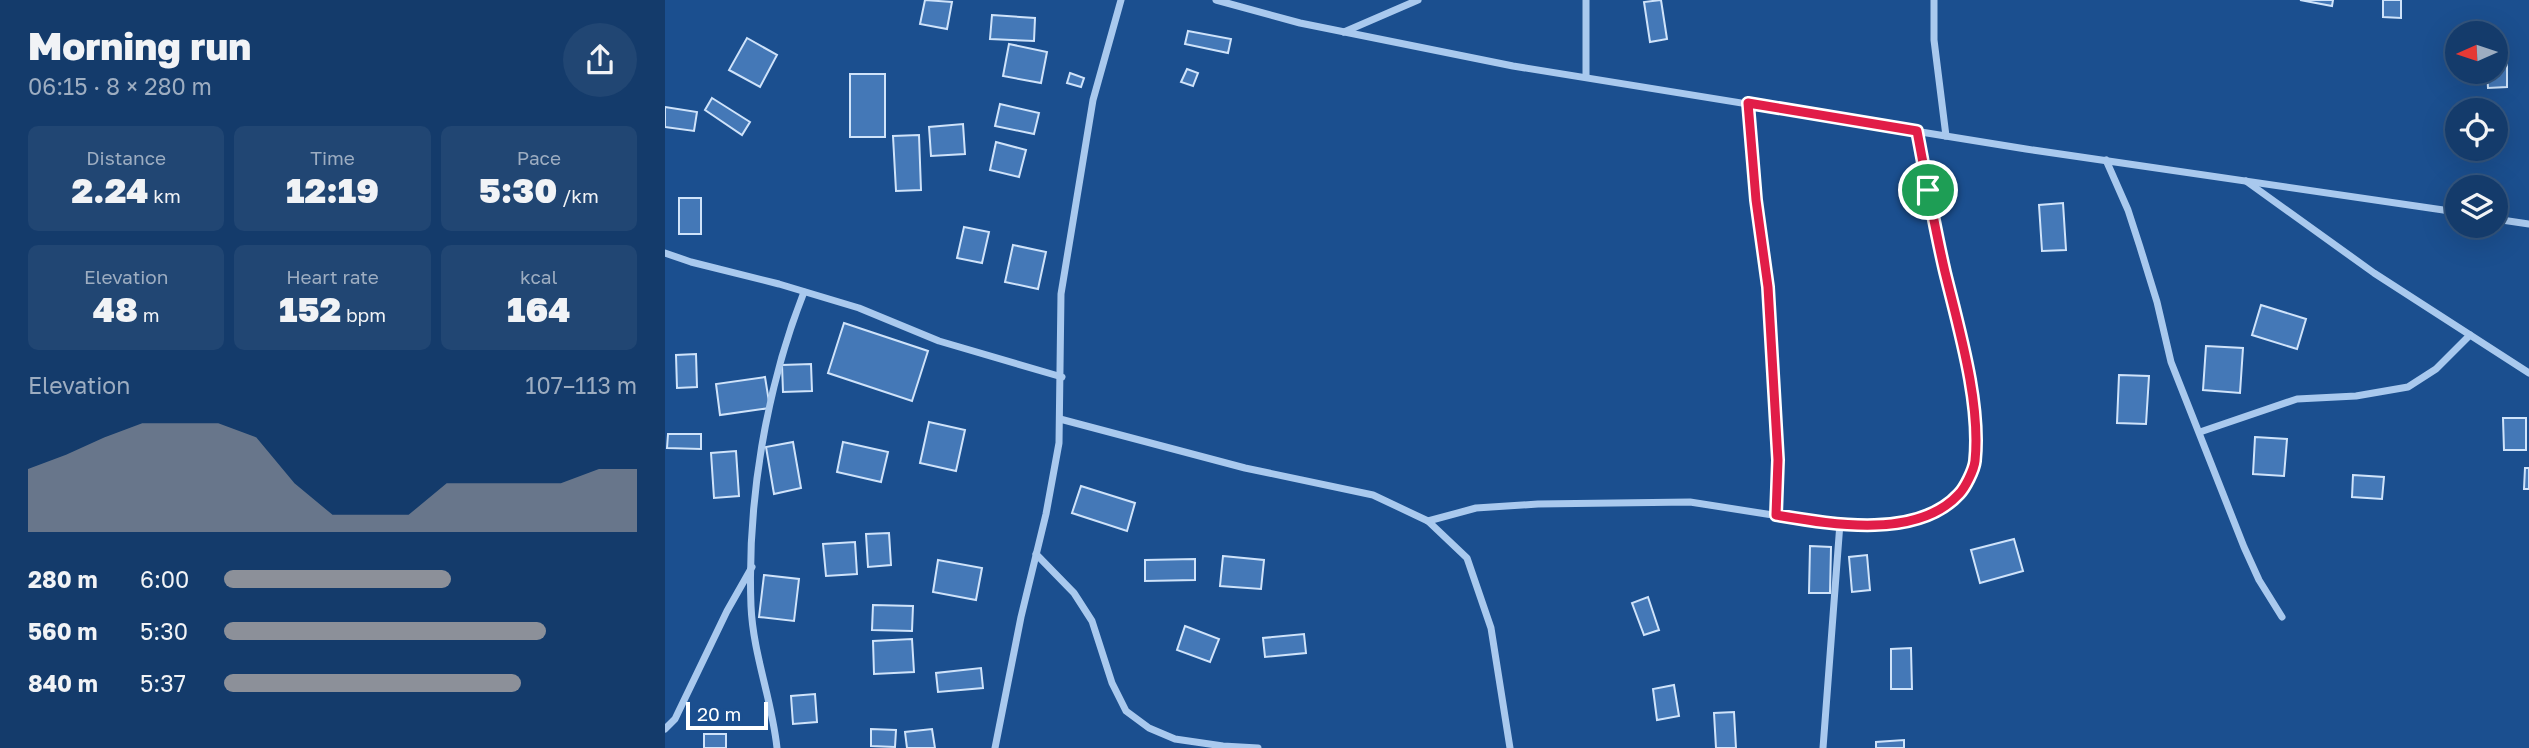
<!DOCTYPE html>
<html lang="en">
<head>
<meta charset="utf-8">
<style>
  :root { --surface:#143b6b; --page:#214673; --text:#f1f3f6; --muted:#9dadc1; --line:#33557e; --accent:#8c9099 }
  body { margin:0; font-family:"Golos Text",sans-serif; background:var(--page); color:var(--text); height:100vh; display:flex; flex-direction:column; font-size:26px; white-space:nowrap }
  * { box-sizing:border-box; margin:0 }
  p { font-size:23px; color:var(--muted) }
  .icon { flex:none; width:38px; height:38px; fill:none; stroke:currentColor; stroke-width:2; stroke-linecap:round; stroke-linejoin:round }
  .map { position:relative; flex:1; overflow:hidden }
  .sheet { display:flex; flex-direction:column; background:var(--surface); width:665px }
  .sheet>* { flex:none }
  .needle { width:46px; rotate:267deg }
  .controls { position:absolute; left:1780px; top:21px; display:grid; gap:14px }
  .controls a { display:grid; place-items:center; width:63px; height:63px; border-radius:50%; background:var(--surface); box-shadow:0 7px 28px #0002,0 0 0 2px var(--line); font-size:35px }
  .scale { position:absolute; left:21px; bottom:18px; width:82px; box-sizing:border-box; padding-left:7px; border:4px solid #fff; border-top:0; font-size:19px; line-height:24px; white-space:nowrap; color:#fff; -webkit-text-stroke:5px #1b4f8f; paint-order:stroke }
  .pin { position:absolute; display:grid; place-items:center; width:60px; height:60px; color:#fff; margin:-30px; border:4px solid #fff; border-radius:50%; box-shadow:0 2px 7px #0007 }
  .round { display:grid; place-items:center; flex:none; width:74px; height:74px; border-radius:37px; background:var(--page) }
  .overview { display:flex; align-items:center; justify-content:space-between; height:119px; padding:0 28px }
  h1 { font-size:38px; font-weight:800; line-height:52px }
  .metrics { display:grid; grid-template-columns:repeat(3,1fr); gap:10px; height:119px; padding:7px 28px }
  .metrics div { display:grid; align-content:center; border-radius:10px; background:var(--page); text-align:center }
  .metrics b { font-size:35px; font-weight:800 }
  .metrics small { font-size:19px; font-weight:400 }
  .metrics p { font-size:19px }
  .chart { height:196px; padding:14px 28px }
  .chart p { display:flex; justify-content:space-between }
  .chart svg { width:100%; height:126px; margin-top:7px; fill:var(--accent); opacity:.7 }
  ul { padding:0 28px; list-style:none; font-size:23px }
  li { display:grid; grid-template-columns:112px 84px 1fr; align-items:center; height:52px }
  li i { height:18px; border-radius:9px; background:var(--accent) }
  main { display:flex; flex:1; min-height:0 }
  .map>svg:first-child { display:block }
</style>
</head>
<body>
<main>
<section class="sheet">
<div class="overview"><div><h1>Morning run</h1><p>06:15 · 8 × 280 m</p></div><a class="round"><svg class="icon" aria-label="share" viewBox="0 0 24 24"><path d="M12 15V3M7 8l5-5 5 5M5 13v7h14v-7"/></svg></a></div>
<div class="metrics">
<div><p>Distance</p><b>2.24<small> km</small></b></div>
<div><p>Time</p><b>12:19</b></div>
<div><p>Pace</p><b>5:30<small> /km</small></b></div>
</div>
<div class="metrics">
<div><p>Elevation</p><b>48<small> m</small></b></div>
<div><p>Heart rate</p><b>152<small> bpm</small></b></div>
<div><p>kcal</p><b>164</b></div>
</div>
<div class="chart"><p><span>Elevation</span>107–113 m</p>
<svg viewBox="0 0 160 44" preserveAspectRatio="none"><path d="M0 44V22L10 17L20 11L30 6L40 6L50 6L60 11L70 27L80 38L90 38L100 38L110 27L120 27L130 27L140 27L150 22L160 22V44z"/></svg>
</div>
<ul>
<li><b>280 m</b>6:00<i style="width:55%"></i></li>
<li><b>560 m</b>5:30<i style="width:78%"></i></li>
<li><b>840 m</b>5:37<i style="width:72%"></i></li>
</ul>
</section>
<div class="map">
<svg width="1864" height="748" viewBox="0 0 1864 748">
  <rect width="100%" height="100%" fill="#1b4f8f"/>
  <!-- building -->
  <g fill="#4478b7" stroke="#cfe3fa" stroke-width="2">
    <path d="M 260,0 L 287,2 L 282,29 L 255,24 Z"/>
    <path d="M 996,0 L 1002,39 L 985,42 L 979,2 Z"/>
    <path d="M 1635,0 L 1668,0 L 1667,6 Z"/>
    <path d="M 1718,0 L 1736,0 L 1736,18 L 1718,17 Z"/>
    <path d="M 327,15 L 370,18 L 369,41 L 325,39 Z"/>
    <path d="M 523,31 L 566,39 L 563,53 L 520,44 Z"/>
    <path d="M 82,38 L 112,55 L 95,87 L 64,70 Z"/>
    <path d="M 344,44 L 382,52 L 376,83 L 338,76 Z"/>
    <path d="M 1830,47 L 1842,47 L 1842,87 L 1823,88 L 1822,72 L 1830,72 Z"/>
    <path d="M 522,69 L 533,73 L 528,86 L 516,82 Z"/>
    <path d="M 405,73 L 419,78 L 416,87 L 402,83 Z"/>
    <rect x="185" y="74" width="35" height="63"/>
    <path d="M 47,98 L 85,122 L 77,135 L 40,110 Z"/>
    <path d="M 335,104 L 374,113 L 369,134 L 330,126 Z"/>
    <path d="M 0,107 L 32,112 L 29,131 L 0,127 Z"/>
    <path d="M 298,124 L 300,154 L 266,156 L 264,127 Z"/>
    <path d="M 254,135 L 256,190 L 231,191 L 228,136 Z"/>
    <path d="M 331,142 L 361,150 L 354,177 L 325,170 Z"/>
    <rect x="14" y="198" width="22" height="36"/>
    <path d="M 1398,203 L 1401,250 L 1377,251 L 1374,205 Z"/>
    <path d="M 299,227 L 324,232 L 317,263 L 292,258 Z"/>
    <path d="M 348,245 L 381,252 L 373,289 L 340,282 Z"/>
    <path d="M 1596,305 L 1641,319 L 1632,349 L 1587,335 Z"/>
    <path d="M 179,323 L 263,351 L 247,401 L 163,373 Z"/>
    <path d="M 1541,346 L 1578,348 L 1575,393 L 1538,390 Z"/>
    <path d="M 31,354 L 32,387 L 12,388 L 11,355 Z"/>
    <path d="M 146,364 L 147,391 L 118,392 L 117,365 Z"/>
    <path d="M 1454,375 L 1484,376 L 1481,424 L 1452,423 Z"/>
    <path d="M 100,377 L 105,408 L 55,415 L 51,384 Z"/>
    <path d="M 1838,418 L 1861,418 L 1861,450 L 1839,450 Z"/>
    <path d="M 264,422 L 300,430 L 291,471 L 255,463 Z"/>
    <path d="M 3,434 L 36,434 L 36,449 L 2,448 Z"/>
    <path d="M 1590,437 L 1622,439 L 1619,476 L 1588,474 Z"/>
    <path d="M 128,442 L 136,488 L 109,494 L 101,447 Z"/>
    <path d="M 178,442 L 223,452 L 216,482 L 172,472 Z"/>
    <path d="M 71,451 L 74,496 L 49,498 L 46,453 Z"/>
    <path d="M 1860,468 L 1864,468 L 1864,489 L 1859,489 Z"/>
    <path d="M 1688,475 L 1719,477 L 1717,499 L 1687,497 Z"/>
    <path d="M 416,486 L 470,503 L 462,531 L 407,513 Z"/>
    <path d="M 224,533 L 226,565 L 203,567 L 201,534 Z"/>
    <path d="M 1349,539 L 1358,571 L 1315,583 L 1306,550 Z"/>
    <path d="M 190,542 L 192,574 L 161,576 L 158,544 Z"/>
    <path d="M 1145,546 L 1166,547 L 1165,593 L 1144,593 Z"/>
    <path d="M 1202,555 L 1205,590 L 1187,592 L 1184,557 Z"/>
    <path d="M 558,556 L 599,560 L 596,589 L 555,586 Z"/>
    <path d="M 530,559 L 530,580 L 480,581 L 480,560 Z"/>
    <path d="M 273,560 L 317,568 L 311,600 L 268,592 Z"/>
    <path d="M 99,575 L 134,579 L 129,621 L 94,617 Z"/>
    <path d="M 983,597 L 994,630 L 979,635 L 967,603 Z"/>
    <path d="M 208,605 L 248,606 L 247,631 L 207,630 Z"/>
    <path d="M 520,626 L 554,639 L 545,662 L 512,650 Z"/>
    <path d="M 639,634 L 641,653 L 600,657 L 598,638 Z"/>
    <path d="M 247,639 L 249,672 L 209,674 L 208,641 Z"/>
    <path d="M 1246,648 L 1247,689 L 1226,689 L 1226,649 Z"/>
    <path d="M 316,668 L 318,688 L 273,692 L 271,673 Z"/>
    <path d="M 1009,685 L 1014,716 L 992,720 L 988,689 Z"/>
    <path d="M 150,694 L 152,722 L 128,724 L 126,696 Z"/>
    <path d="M 1069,712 L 1071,748 L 1051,748 L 1049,713 Z"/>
    <path d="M 206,729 L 231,730 L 230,747 L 206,746 Z"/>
    <path d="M 267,729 L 270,748 L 242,748 L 240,732 Z"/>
    <rect x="39" y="734" width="22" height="14"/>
    <path d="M 1239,740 L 1239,748 L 1211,748 L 1211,742 Z"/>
  </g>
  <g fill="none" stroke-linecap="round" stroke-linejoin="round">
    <!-- minor -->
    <g stroke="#a9c9ee" stroke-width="7">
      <path d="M 551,0 L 635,23 L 848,66 L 1361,149 L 1792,212"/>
      <path d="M 1269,0 L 1269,40 L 1281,136"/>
      <path d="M 679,32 L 753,0"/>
      <path d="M 921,77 L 921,0"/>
      <path d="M 1083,103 C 1088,163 1096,224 1103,284 C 1112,360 1113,439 1111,515"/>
      <path d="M 1441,160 L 1463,210 L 1475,247 L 1492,302 L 1506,362 L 1579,547 L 1594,580 L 1617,617"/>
      <path d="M 1581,181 L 1709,273 L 1864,373"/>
      <path d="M 1830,219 L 1864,224"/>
      <path d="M 0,253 L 26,262 L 114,284 L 194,308 L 274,341 L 397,377"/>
      <path d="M 395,419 L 580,468 L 708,495 L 763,521 L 802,558 L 826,628 L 845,748"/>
      <path d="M 1535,432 L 1632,399 L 1691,396 L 1743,387 L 1771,369 L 1805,335"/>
      <path d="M 763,521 L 811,508 L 873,504 L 1025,502 L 1159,523 L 1205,525 L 1247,522 L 1275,509 L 1295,494 L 1310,464 L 1309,419 L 1300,357 L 1275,249 L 1252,131"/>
      <path d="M 371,554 L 409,593 L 427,621 L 447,683 L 461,711 L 484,728 L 510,739 L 558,746 L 593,748"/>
      <path d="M 0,729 L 10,719 L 62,611 L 87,567"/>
      <path d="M 112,748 C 107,700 88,654 86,606 C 82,503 101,388 139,292"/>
      <path d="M 330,748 L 356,617 L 381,514 L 394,443 L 396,294 L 428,100 L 456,0"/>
      <path d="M 1158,748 L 1175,523"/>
    </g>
  </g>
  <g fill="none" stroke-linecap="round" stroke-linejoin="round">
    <!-- route casing -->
    <g stroke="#fff" stroke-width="14">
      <path id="route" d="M 1083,103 L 1252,131 C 1261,178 1269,225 1280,272 C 1294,329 1316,403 1310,461 C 1309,470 1300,488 1294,494 C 1252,540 1165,524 1111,515 L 1113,460 L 1103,287 L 1091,200 Z"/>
    </g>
    <!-- route -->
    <use href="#route" stroke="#e11d48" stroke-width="9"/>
  </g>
</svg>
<div class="controls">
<a><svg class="needle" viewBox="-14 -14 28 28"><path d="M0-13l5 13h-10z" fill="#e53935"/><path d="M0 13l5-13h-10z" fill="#9dadc1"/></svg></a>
<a><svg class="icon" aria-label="locate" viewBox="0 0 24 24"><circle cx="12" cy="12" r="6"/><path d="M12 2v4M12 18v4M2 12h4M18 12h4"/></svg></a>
<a><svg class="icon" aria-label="layers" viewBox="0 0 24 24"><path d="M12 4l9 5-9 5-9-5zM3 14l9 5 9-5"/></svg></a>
</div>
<div class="scale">20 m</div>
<div class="pin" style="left:1263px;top:190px;background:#1e9e55"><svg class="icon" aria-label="arrive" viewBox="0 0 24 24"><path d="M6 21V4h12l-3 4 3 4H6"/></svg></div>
</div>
</main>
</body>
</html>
